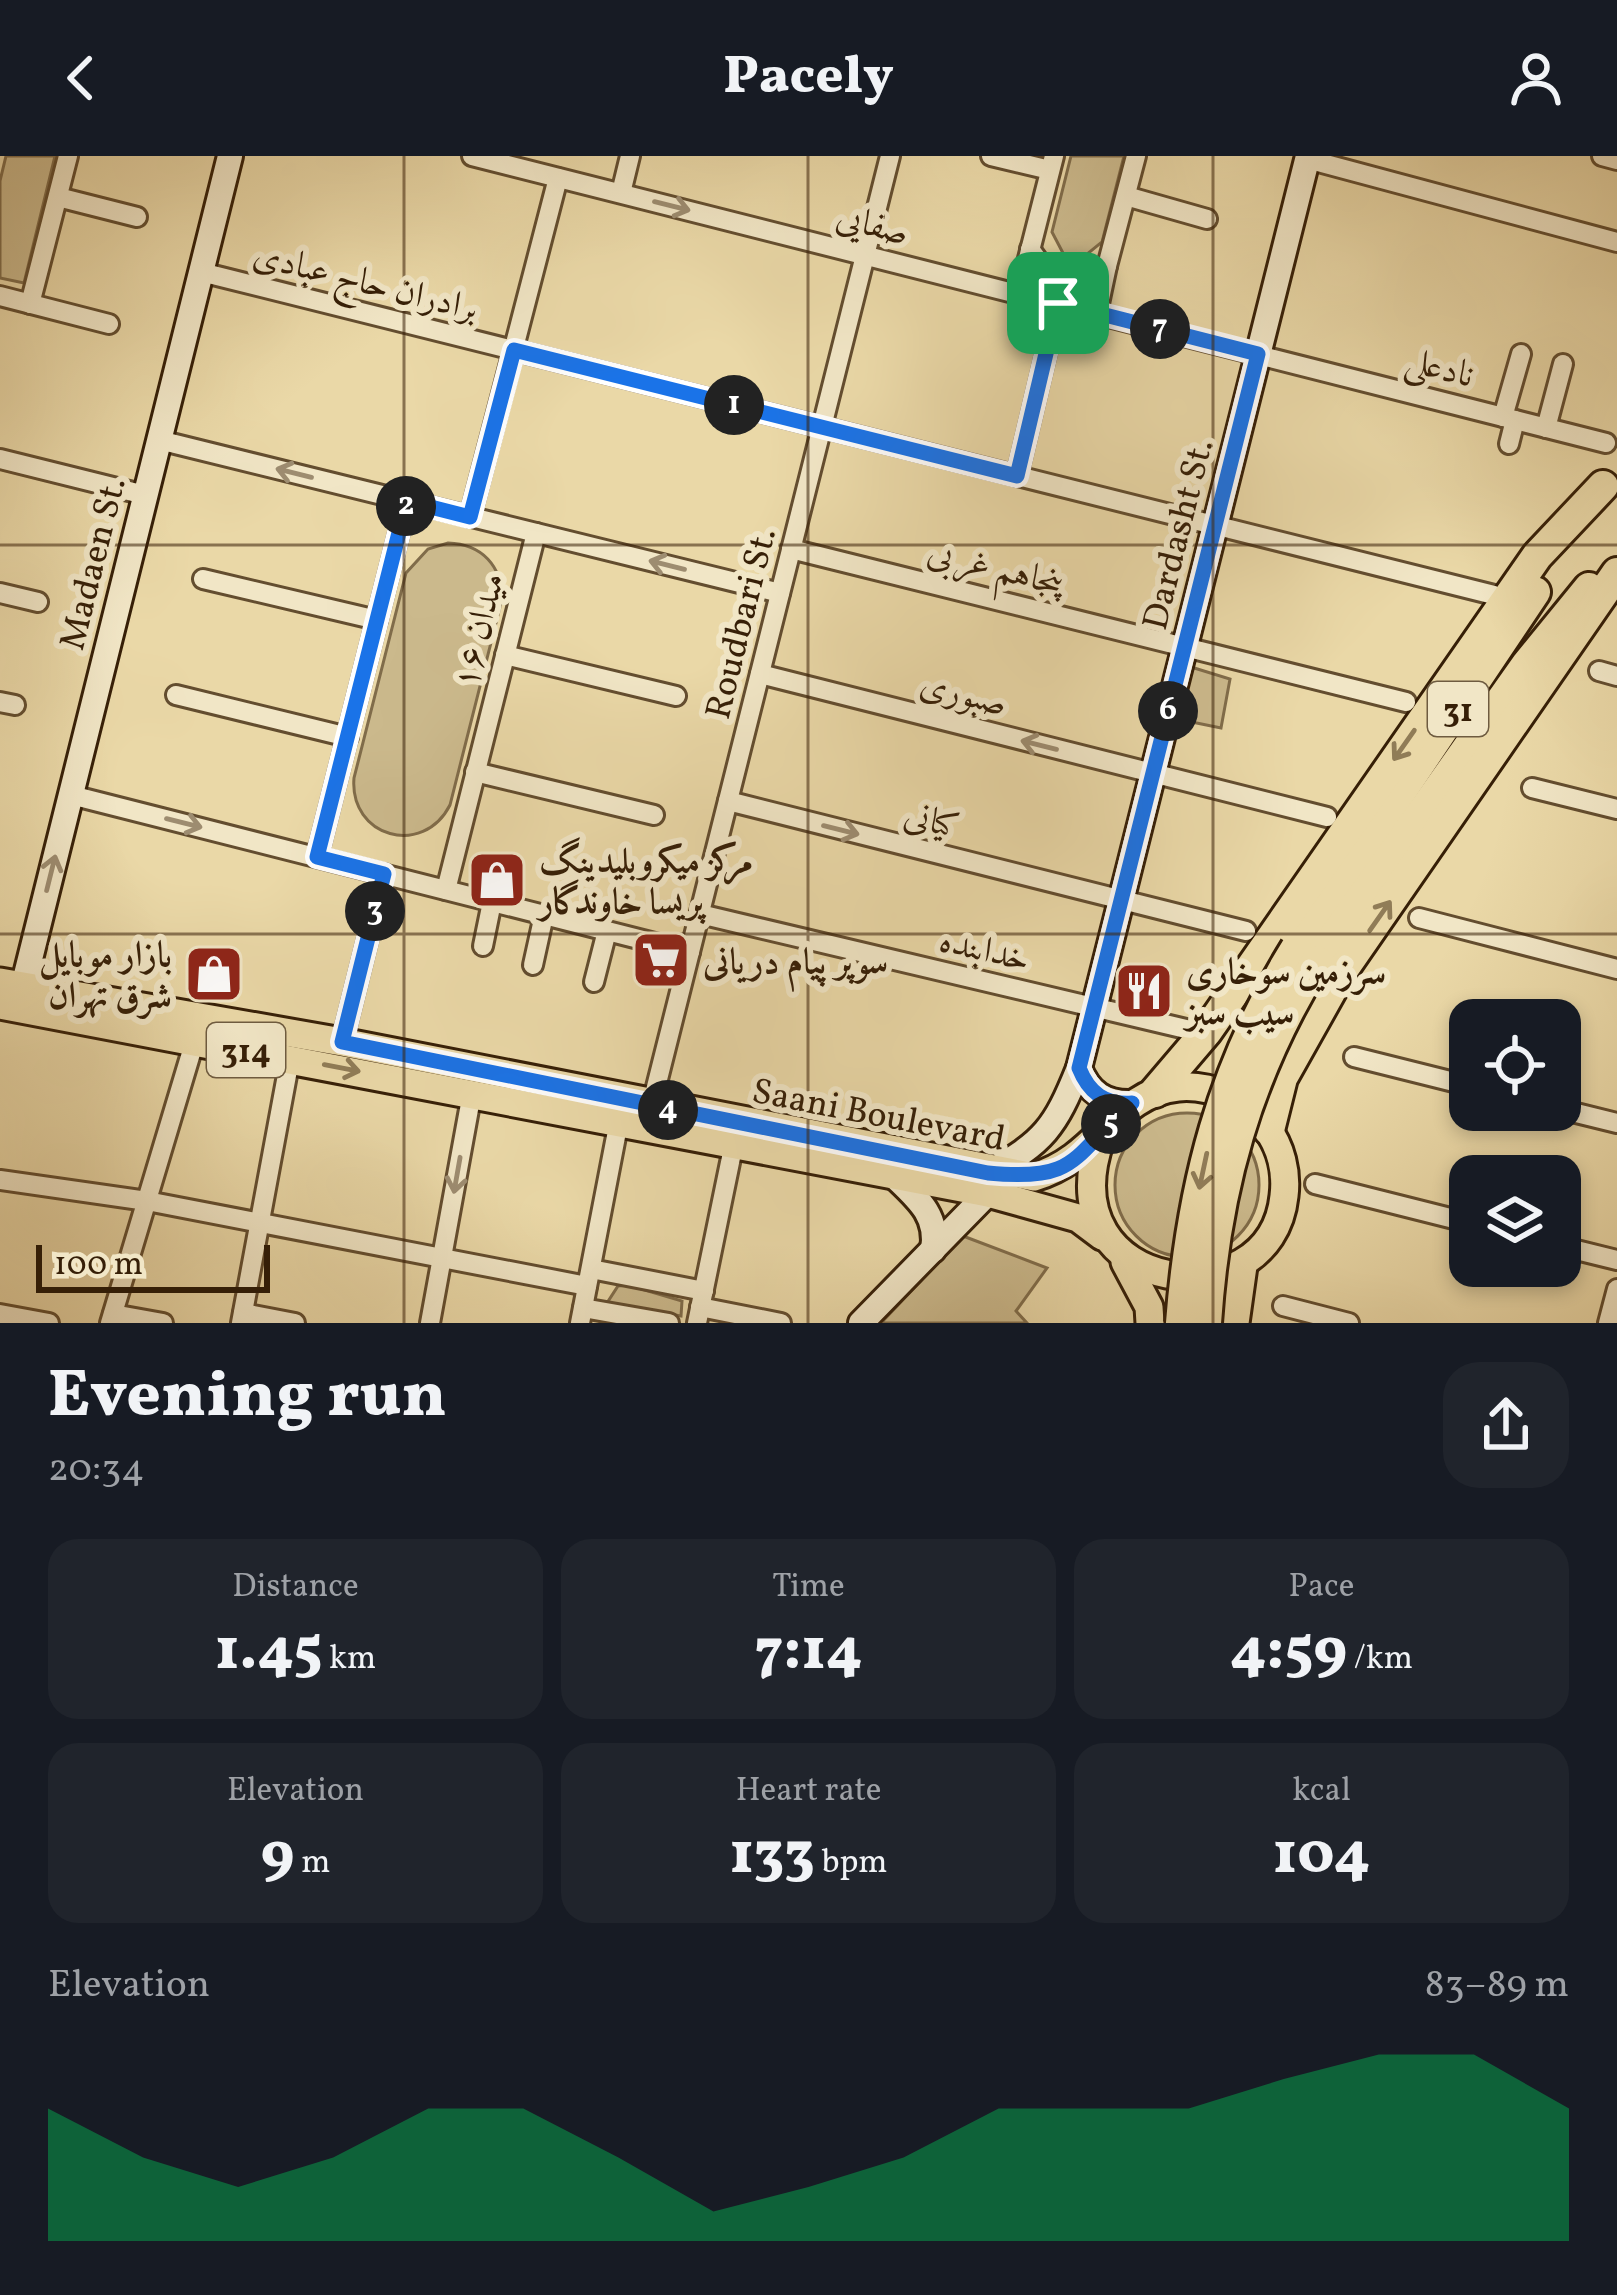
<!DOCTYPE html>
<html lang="en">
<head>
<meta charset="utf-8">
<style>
  :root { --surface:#171b24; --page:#20242c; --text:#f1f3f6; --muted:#9ea1a6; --accent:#0b8043 }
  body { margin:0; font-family:Vollkorn,Amiri,serif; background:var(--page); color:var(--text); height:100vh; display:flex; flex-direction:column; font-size:45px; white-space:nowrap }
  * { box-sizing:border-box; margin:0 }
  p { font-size:39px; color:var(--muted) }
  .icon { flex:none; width:66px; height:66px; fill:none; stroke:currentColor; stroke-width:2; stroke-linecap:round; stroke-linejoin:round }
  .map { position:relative; height:1167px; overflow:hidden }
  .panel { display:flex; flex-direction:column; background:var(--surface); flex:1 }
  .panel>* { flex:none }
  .controls { position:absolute; left:1449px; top:843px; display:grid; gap:24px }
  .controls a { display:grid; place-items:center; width:132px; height:132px; border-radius:24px; background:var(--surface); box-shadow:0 6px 18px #0003; font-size:60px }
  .scale { position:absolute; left:36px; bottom:30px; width:234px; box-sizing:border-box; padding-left:12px; border:6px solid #361f07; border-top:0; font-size:33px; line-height:42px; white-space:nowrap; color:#361f07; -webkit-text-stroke:9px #f1e6c6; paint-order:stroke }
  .pin { position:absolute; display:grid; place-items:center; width:102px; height:102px; color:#fff; margin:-51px; border-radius:24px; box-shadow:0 6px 18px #0006 }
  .km { position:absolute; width:60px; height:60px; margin:-30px; border-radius:50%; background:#222; color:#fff; font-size:33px; line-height:60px; text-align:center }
  .round { display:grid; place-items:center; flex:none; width:126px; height:126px; border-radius:36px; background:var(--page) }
  .head { display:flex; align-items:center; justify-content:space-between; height:204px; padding:0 48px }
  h1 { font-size:66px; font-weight:800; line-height:90px }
  .figures { display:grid; grid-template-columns:repeat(3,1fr); gap:18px; height:204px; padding:12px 48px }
  .figures div { display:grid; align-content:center; border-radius:30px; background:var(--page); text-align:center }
  .figures b { font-size:60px; font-weight:800 }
  .figures small { font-size:33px; font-weight:400 }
  .figures p { font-size:33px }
  .chart { height:336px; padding:24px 48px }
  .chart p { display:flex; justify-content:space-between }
  .chart svg { width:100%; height:216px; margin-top:12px; fill:var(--accent); opacity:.7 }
  header { display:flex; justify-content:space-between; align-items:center; height:156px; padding:0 48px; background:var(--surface); font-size:54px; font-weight:800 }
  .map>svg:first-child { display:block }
</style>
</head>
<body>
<header><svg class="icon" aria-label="back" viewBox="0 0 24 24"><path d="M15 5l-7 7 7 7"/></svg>Pacely<svg class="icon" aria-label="person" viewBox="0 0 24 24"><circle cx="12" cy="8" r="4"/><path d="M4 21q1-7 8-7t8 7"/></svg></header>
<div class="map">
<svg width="1617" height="1167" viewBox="0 0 1617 1167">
  <rect width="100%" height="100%" fill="#ead8a7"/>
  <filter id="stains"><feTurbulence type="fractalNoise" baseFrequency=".00167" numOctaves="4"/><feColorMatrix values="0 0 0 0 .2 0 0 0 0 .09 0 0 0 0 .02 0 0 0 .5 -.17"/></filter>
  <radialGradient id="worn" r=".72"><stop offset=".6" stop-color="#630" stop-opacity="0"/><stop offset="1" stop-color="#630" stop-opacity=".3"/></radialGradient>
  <!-- green -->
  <g fill="#cbb98c" stroke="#806c4a" stroke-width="3">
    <path d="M 6,0 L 55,0 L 24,127 L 0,122 L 0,25 Z"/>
    <path d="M 1071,0 L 1124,0 L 1102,86 L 1081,103 L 1064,99 L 1052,76 Z"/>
    <path d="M 448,387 C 482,388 502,410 502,443 L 450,649 C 423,702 349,681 354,622 L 406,417 L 428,393 Z"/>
    <path d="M 1191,511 L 1230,523 L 1221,572 L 1182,564 Z"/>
    <circle cx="1187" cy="1029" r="72"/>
    <path d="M 963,1080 L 1047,1112 L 1016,1155 L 1027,1167 L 881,1167 Z"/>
    <path d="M 628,1129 L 682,1145 L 681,1160 L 607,1147 L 618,1130 Z"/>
  </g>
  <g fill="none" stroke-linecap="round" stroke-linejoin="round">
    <!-- minor casing -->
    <g stroke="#634d2f" stroke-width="24">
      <g id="minor">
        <path d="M 472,0 L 1606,287"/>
        <path d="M 991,0 L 1050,14"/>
        <path d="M 1602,0 L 1617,4"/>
        <path d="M 1307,3 L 1617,86"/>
        <path d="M 621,37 L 630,0"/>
        <path d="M 1126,40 L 1207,63"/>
        <path d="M 58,41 L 137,61"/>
        <path d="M 1030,93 L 1043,111 L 1060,121 L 1107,110 L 1136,0"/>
        <path d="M 201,116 L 1494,439"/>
        <path d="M 1019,138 L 1054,0"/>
        <path d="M 0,140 L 109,168"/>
        <path d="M 30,148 L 68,0"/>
        <path d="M 1097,157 L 1107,110"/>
        <path d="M 1503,261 L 1521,198"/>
        <path d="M 1546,272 L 1563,208"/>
        <path d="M 159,284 L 780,437"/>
        <path d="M 1509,288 L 1515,264"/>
        <path d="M 0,303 L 145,339"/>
        <path d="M 1017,320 L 1058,147"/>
        <path d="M 470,361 L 558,22"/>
        <path d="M 791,393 L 1406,546"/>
        <path d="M 203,423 L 377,464"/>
        <path d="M 0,437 L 38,446"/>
        <path d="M 505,499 L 676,540"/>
        <path d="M 1599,515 L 1617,520"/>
        <path d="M 760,518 L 1327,661"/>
        <path d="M 176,539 L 348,581"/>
        <path d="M 0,546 L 15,549"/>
        <path d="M 475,616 L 654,659"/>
        <path d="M 1532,632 L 1617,653"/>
        <path d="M 71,639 L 690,796"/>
        <path d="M 728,645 L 1246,775"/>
        <path d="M 317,701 L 407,345"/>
        <path d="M 446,734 L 536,377"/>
        <path d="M 700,758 L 1186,873"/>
        <path d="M 1419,762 L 1617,813"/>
        <path d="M 483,790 L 492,746"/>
        <path d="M 533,809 L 544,759"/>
        <path d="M 594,826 L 607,775"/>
        <path d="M 342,886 L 384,718"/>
        <path d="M 1354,901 L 1470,930"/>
        <path d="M 651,951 L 890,0"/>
        <path d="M 1560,953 L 1617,967"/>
        <path d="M 0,1024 L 147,1045 L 587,1130"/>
        <path d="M 1315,1028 L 1470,1067"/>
        <path d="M 1560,1090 L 1617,1104"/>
        <path d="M 591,1113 L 704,1135"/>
        <path d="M 1283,1150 L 1349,1167"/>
        <path d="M 700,1151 L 781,1167"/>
        <path d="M 583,1152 L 669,1167"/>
        <path d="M 243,1157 L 295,1167"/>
        <path d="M 0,1158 L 49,1167"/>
        <path d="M 113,1158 L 163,1167"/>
        <path d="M 110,1167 L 195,884"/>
        <path d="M 241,1167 L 290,903"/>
        <path d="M 430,1167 L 472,937"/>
        <path d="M 580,1167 L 619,965"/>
        <path d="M 697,1167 L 734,987"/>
        <path d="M 1608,1167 L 1617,1133"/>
      </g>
    </g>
    <!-- secondary casing -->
    <g stroke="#361f07" stroke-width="30">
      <g id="secondary">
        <path d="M 23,831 L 230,0"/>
        <path d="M 1079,912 C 1089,937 1105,948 1132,947"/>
        <path d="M 988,1017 C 1044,986 1055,972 1079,912 L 1308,0"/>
        <path d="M 892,1018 C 917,1042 939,1059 933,1094"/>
        <path d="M 861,1167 L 988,1037"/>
      </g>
    </g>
    <!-- primary casing -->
    <g stroke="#361f07" stroke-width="33">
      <g id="primary">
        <path d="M 0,826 L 342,886 L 1034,1021 C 1100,1002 1114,938 1178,931 C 1212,928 1245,944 1266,971 C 1281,991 1287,1016 1284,1040 C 1271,1167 1046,1140 1100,984"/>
        <path d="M 0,849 L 988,1037 L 1078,1062 L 1102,1080"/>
        <path d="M 1125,1106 L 1149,1151 L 1150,1167"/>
        <path d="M 1235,1167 L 1243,1110"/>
      </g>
    </g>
    <!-- trunk casing -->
    <g stroke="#361f07" stroke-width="36">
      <g id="trunk">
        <path d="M 1296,792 L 1535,436"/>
        <path d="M 1317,805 L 1527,508 L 1589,432"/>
        <path d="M 1155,936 L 1207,875 L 1537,400 L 1603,330"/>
        <path d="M 1269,974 L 1282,922 L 1342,815 L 1617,417"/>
      </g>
    </g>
    <!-- minor -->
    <use href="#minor" stroke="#f1e6c6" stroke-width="18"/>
    <!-- secondary -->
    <use href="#secondary" stroke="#f1e6c6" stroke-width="24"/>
    <!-- primary -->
    <use href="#primary" stroke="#ead8a7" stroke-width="27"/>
    <!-- trunk -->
    <use href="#trunk" stroke="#ead8a7" stroke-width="30"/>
    <!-- trunk-bridge casing -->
    <g stroke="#361f07" stroke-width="36" stroke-linecap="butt">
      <g id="trunk-bridge">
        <path d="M 1181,1167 C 1192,1028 1222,912 1296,792"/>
        <path d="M 1206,1167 C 1215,1033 1246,920 1317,805"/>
      </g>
    </g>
    <!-- trunk-bridge -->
    <use href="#trunk-bridge" stroke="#ead8a7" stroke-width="30"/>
  </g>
  <!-- one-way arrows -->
  <defs><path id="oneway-shaft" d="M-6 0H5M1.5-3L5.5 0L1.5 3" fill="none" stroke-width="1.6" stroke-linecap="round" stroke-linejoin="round" transform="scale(3)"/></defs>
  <g stroke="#9d8c70">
    <use href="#oneway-shaft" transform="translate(672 50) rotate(14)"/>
    <use href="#oneway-shaft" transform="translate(294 317) rotate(-166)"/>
    <use href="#oneway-shaft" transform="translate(667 409) rotate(-166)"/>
    <use href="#oneway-shaft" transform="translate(1039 589) rotate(-166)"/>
    <use href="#oneway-shaft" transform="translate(184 667) rotate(14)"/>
    <use href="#oneway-shaft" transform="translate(841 674) rotate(14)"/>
    <use href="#oneway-shaft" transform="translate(51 717) rotate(-76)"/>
    <use href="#oneway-shaft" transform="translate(457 1019) rotate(100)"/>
  </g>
  <g stroke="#907c57">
    <use href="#oneway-shaft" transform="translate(1404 589) rotate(125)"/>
    <use href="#oneway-shaft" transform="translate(1380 760) rotate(-55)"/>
    <use href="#oneway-shaft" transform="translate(342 912) rotate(11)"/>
    <use href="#oneway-shaft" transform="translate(1203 1015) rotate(102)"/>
  </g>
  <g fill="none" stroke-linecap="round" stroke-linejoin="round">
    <!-- route casing -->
    <g stroke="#fff" stroke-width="24">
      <path id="route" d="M 1058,147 L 1258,198 L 1079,912 C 1089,937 1105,949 1132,947 C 1071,1000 1080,1026 988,1017 L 342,886 L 384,718 L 317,701 L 407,345 L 470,361 L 514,194 L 1017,320 Z"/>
    </g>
    <!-- route -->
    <use href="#route" stroke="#1a73e8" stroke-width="15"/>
  </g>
  <!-- grid -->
  <path fill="none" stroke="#361f07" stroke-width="3" stroke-opacity="0.55" d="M 404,0 L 404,1167M 808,0 L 808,1167M 1213,0 L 1213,1167M 0,389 L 1617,389M 0,778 L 1617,778"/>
  <!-- icons -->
  <defs>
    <g id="shop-square" transform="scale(3)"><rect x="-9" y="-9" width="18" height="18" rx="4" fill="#8f2418" stroke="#f1e6c6"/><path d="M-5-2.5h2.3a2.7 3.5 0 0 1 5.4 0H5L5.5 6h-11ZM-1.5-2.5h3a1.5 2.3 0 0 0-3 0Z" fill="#fff"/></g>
    <g id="supermarket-square" transform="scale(3)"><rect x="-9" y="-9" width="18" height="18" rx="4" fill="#8f2418" stroke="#f1e6c6"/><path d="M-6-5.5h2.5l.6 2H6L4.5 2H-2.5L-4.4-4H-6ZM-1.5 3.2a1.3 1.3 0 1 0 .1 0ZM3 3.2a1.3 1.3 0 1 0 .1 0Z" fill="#fff"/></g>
    <g id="restaurant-square" transform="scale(3)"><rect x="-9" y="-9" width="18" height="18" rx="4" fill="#8f2418" stroke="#f1e6c6"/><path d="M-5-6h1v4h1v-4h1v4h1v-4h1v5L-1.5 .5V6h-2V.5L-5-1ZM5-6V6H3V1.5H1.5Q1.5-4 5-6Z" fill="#fff"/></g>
  </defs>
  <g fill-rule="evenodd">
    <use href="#shop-square" x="497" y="724"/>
    <use href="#supermarket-square" x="661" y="804"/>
    <use href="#shop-square" x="214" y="818"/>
    <use href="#restaurant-square" x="1144" y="835"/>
  </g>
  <g text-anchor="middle" stroke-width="12" stroke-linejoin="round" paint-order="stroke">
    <!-- shield labels -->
    <g fill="#f1e6c6" stroke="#6e5b40" stroke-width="3">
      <rect x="1428" y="526" width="60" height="54" rx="9"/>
      <rect x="207" y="867" width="78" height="54" rx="9"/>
    </g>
    <g font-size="33" font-weight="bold" fill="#361f07">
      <text x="1458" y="565">31</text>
      <text x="246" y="906">314</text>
    </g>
    <!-- street labels -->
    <g font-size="36" fill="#361f07" stroke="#f1e6c6">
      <text transform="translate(873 67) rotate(14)" y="13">صفایی</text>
      <text transform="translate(366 124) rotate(14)" y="13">برادران حاج عبادی</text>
      <text transform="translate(1440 210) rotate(14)" y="13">نادعلی</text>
      <text transform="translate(1176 378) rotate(-76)" y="13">Dardasht St.</text>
      <text transform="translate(91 407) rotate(-76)" y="13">Madaen St.</text>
      <text transform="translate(996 410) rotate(14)" y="13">پنجاهم غربی</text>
      <text transform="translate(739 467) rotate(-76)" y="13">Roudbari St.</text>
      <text transform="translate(477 474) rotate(-76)" y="13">میدان ۱۶</text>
      <text transform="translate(964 536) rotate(14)" y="13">صبوری</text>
      <text transform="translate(932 663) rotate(14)" y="13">کیانی</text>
      <text transform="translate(985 792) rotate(13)" y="13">خدابنده</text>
      <text transform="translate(879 957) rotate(11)" y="13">Saani Boulevard</text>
    </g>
    <!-- poi labels -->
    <g font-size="36" font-weight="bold" fill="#361f07" stroke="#f1e6c6" text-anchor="start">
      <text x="539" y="716">مرکز میکروبلیدینگ<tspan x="539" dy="41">پریسا خاوندگار</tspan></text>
      <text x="172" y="810" text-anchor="end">بازار موبایل<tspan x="172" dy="41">شرق تهران</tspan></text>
      <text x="703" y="817">سوپر پیام دریانی</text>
      <text x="1186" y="827">سرزمین سوخاری<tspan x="1186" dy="41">سیب سبز</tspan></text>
    </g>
  </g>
  <rect width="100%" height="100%" filter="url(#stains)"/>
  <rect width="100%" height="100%" fill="url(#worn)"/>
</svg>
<div class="controls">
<a><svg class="icon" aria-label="locate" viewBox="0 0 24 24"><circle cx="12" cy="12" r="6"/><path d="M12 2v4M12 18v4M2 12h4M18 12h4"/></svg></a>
<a><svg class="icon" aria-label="layers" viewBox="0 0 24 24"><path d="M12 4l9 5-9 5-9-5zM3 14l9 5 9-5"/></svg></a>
</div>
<div class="scale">100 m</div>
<div class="pin" style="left:1058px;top:147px;background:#1e9e55"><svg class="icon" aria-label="arrive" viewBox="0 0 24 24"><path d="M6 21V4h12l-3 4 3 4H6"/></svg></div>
<b class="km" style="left:734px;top:249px">1</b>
<b class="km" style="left:406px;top:350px">2</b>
<b class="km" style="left:375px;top:755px">3</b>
<b class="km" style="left:668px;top:954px">4</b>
<b class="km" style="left:1111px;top:968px">5</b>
<b class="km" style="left:1168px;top:555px">6</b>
<b class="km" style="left:1160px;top:173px">7</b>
</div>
<section class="panel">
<div class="head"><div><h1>Evening run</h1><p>20:34</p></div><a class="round"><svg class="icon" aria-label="share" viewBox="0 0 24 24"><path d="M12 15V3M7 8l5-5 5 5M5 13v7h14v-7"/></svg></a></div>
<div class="figures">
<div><p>Distance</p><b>1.45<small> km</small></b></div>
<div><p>Time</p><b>7:14</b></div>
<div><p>Pace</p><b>4:59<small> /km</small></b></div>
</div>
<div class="figures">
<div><p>Elevation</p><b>9<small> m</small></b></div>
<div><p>Heart rate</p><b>133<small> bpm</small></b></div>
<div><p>kcal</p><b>104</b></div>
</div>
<div class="chart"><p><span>Elevation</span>83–89 m</p>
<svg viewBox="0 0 160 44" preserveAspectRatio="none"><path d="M0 44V17L10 27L20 33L30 27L40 17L50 17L60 27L70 38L80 33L90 27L100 17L110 17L120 17L130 11L140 6L150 6L160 17V44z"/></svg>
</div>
</section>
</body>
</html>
